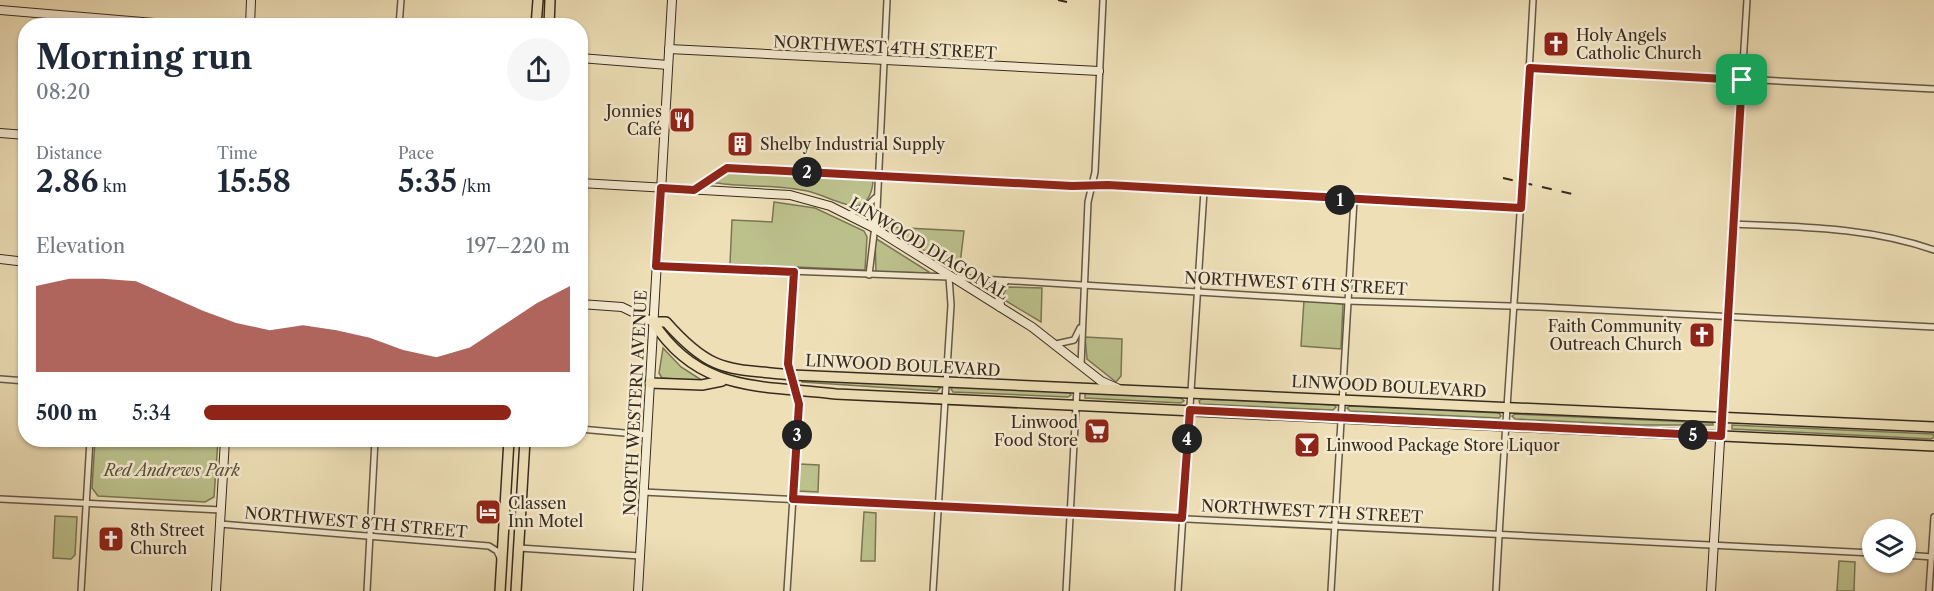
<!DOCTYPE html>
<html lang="en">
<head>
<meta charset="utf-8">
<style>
  :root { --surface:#fff; --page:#f6f6f7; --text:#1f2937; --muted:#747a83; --accent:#8f2418 }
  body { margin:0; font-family:"Libre Caslon Text",serif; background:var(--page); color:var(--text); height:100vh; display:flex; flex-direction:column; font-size:22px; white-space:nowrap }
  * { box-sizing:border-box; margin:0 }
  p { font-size:20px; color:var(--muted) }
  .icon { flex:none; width:33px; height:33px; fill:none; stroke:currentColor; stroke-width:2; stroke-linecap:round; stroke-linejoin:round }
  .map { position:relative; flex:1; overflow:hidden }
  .details { position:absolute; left:18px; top:18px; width:570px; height:429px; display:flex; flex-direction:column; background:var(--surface); border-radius:24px; box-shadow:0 2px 4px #0004 }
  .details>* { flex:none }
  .buttons { position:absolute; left:1862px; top:519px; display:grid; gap:12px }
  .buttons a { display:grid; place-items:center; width:54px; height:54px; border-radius:50%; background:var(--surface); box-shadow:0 2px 4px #0004; font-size:30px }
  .pin { position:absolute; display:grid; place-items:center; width:51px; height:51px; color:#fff; margin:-26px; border-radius:12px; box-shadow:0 3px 9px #0006 }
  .km { position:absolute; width:30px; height:30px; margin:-15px; border-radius:50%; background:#222; color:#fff; font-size:16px; line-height:30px; text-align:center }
  .round { display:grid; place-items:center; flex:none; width:63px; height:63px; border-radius:32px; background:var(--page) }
  .head { display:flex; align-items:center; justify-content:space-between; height:102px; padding:0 18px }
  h1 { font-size:33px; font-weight:800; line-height:45px }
  .stats { display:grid; grid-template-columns:repeat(3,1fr); gap:9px; height:102px; padding:6px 18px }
  .stats div { display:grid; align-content:center }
  .stats b { font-size:30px; font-weight:800 }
  .stats small { font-size:16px; font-weight:400 }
  .stats p { font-size:16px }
  .chart { height:168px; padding:12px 18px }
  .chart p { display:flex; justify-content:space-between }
  .chart svg { width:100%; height:108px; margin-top:6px; fill:var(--accent); opacity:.7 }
  ul { padding:0 18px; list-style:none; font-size:20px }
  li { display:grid; grid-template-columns:96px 72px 1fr; align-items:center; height:45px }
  li i { height:15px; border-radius:8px; background:var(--accent) }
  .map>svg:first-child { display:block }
</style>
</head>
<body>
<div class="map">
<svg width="1934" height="591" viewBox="0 0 1934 591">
  <rect width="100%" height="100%" fill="#eedfb7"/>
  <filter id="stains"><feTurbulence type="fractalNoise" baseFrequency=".00333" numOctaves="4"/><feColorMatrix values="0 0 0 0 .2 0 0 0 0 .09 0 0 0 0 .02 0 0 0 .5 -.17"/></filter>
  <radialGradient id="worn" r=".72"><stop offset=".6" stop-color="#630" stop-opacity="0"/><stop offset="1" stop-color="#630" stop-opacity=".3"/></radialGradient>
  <!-- green -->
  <g fill="#bcc18c" stroke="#7a7655" stroke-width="1.5">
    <path d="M 727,171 L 870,179 L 873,182 C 872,192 868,204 856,206 C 846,207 819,193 807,191 C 776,184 742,188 711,182 Z"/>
    <path d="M 774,202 L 815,208 L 864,231 L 867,237 L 865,270 L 730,264 L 732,220 L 772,222 Z"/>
    <path d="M 887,227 L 964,231 L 959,272 Z"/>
    <path d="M 875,238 L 929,272 L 929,273 L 876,272 Z"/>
    <path d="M 1008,287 L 1042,288 L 1041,322 L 1006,301 L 1002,295 Z"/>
    <path d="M 1304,300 L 1343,304 L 1341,349 L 1301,346 Z"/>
    <path d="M 1085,337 L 1122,339 L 1121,376 L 1116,382 L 1087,359 Z"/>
    <path d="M 663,348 L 681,367 L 703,381 L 662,378 L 659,373 Z"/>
    <path d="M 802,380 L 937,386 L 940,388 L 937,391 L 802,382 Z"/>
    <path d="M 953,387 L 1069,392 L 1071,395 L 1068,397 L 953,392 L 951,389 Z"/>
    <path d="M 1085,393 L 1181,398 L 1184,401 L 1181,403 L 1085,398 Z"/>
    <path d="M 1202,399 L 1334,405 L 1336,407 L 1333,410 L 1200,404 L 1199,401 Z"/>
    <path d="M 1350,406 L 1499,413 L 1501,416 L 1499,418 L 1350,411 L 1347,408 Z"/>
    <path d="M 1515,414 L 1713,423 L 1713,425 L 1642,425 L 1515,419 L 1512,416 Z"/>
    <path d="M 1732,425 L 1933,434 L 1934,437 L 1931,439 L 1732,429 Z"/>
    <path d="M 95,440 L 218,440 L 214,497 L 205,502 L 98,496 L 92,488 Z"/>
    <path d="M 800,464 L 819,465 L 818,492 L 798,491 Z"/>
    <path d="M 864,512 L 876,513 L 875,561 L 861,561 Z"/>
    <path d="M 55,516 L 77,517 L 75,555 L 71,559 L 53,558 Z"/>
    <path d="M 1839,561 L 1855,562 L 1854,591 L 1837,591 Z"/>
  </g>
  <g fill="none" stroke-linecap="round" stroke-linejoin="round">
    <!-- street casing -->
    <g stroke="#655844" stroke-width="8">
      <g id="street">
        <path d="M 1747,0 L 1733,224 C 1801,227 1869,227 1934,250"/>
        <path d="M 399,26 L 401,0"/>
        <path d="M 1530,68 L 1934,89"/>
        <path d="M 696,189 L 727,168 L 1079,186 L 1108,185 L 1521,208"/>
        <path d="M 850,214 L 867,206 L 875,198"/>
        <path d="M 656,266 L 949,277 L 1347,301 L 1540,307 L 1934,327"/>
        <path d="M 869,275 L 877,209 L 887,0"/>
        <path d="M 1056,344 L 1074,340 L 1080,328"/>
        <path d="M 1081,365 L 1088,202 L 1095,172 L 1103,0"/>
        <path d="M 0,379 L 26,381"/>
        <path d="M 580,429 L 647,435"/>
        <path d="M 643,492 L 1872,553"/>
        <path d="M 0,499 L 221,510"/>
        <path d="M 220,524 L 489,546 L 497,551 L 500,558"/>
        <path d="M 519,548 L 640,556"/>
        <path d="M 1905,555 L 1933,557"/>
        <path d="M 81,591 L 90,440"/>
        <path d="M 367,591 L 375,440"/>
        <path d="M 787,591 L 799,404 L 788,365 L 794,272"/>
        <path d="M 933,591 L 951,305 L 949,277"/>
        <path d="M 1066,591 L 1077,388"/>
        <path d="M 1178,591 L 1204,191"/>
        <path d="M 1331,591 L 1354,200"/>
        <path d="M 1496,591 C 1506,394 1523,197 1533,0"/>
        <path d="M 1929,591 L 1934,517"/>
      </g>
    </g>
    <!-- secondary casing -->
    <g stroke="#372b1e" stroke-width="10">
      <g id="secondary">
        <path d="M 0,10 L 190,26"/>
        <path d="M 250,26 L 251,0"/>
        <path d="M 669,49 L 1099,71"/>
        <path d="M 580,58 L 668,65"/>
        <path d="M 0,133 L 26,135"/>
        <path d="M 580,183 L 790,195 L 830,206 L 874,228 L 1032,327 L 1101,381 L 1117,388"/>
        <path d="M 0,259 L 26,262"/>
        <path d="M 580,304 L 622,307 L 653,322"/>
        <path d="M 1000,307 L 999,291 L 1004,282"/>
        <path d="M 216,591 L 225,440"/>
        <path d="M 638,591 L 672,0"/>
        <path d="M 1711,591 L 1733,224"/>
      </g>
    </g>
    <!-- primary casing -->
    <g stroke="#372b1e" stroke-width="12">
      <g id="primary">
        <path d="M 536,26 L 538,0"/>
        <path d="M 549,26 L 550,0"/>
        <path d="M 653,322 C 699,393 760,385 836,394 L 1934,446"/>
        <path d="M 653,322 L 666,322 C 712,374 727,368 792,375 L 1934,427"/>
        <path d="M 650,383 L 702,385 L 722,381"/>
        <path d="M 500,591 L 509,440"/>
        <path d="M 516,591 L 525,440"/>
      </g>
    </g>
    <!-- street -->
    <use href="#street" stroke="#f4ead0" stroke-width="5"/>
    <!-- secondary -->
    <use href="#secondary" stroke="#f4ead0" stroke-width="8"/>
    <!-- primary -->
    <use href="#primary" stroke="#eedfb7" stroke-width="9"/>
    <!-- rail -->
    <g stroke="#372b1e" stroke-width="2" stroke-dasharray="10 10" stroke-linecap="butt">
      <path d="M 1058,0 L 1067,2"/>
      <path d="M 1503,178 L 1577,195"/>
    </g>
  </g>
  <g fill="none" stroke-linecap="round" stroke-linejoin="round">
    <!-- route casing -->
    <g stroke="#fff" stroke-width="12">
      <path id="route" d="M 1530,68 L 1742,80 L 1721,436 L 1190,410 L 1182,518 L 793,499 L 799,404 L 788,364 L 794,272 L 656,266 L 661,188 L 694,190 L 727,168 L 1072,186 L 1108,185 L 1521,208 Z"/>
    </g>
    <!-- route -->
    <use href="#route" stroke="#8f2418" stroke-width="8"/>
  </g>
  <!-- icons -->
  <defs>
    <g id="church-square" transform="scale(1.35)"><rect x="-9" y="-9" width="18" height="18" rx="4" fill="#8f2418" stroke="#f4ead0"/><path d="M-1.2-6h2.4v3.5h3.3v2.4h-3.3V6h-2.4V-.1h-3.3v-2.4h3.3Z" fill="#fff"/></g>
    <g id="restaurant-square" transform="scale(1.35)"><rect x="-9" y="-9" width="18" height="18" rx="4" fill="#8f2418" stroke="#f4ead0"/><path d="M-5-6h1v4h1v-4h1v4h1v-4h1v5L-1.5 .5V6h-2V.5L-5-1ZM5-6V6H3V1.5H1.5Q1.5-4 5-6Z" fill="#fff"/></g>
    <g id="building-square" transform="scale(1.35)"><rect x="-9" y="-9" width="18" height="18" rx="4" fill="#8f2418" stroke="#f4ead0"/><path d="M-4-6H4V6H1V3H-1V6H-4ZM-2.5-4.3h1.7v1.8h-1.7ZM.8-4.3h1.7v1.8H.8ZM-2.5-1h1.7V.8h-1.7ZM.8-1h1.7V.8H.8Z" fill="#fff"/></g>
    <g id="supermarket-square" transform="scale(1.35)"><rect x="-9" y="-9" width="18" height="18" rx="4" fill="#8f2418" stroke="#f4ead0"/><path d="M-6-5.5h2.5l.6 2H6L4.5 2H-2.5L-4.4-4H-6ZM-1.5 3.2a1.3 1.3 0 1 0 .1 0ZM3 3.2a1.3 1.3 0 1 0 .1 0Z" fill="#fff"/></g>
    <g id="bar-square" transform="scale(1.35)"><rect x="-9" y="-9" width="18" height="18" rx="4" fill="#8f2418" stroke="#f4ead0"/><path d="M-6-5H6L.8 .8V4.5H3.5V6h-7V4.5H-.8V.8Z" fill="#fff"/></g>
    <g id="hotel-square" transform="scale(1.35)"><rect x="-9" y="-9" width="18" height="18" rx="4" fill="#8f2418" stroke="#f4ead0"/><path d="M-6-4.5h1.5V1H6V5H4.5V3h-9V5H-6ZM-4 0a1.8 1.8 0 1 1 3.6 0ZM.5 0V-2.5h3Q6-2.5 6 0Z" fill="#fff"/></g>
  </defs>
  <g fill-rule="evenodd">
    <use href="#church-square" x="1556" y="44"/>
    <use href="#restaurant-square" x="682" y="120"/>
    <use href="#building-square" x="740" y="144"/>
    <use href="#church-square" x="1702" y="335"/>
    <use href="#supermarket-square" x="1097" y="431"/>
    <use href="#bar-square" x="1307" y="445"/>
    <use href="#hotel-square" x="488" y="512"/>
    <use href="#church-square" x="111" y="539"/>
  </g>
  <g text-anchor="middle" stroke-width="5" stroke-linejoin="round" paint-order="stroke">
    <!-- poi labels -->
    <g font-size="16" fill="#372b1e" stroke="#f4ead0" text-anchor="start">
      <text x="1576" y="41">Holy Angels<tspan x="1576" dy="18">Catholic Church</tspan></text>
      <text x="662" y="117" text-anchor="end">Jonnies<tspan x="662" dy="18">Café</tspan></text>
      <text x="760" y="150">Shelby Industrial Supply</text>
      <text x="1682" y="332" text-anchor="end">Faith Community<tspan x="1682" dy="18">Outreach Church</tspan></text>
      <text x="1078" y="428" text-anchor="end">Linwood<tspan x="1078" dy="18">Food Store</tspan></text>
      <text x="1326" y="451">Linwood Package Store Liquor</text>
      <text x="508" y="509">Classen<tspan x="508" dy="18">Inn Motel</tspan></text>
      <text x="130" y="536">8th Street<tspan x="130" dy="18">Church</tspan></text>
    </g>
    <!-- street labels -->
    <g font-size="16" fill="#372b1e" stroke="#f4ead0">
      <text transform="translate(885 47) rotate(3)" y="6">NORTHWEST 4TH STREET</text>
      <text transform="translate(929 248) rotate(31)" y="6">LINWOOD DIAGONAL</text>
      <text transform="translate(1296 283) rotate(3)" y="6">NORTHWEST 6TH STREET</text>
      <text transform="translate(903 365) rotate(3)" y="6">LINWOOD BOULEVARD</text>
      <text transform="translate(1389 386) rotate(3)" y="6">LINWOOD BOULEVARD</text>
      <text transform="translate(635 403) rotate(-87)" y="6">NORTH WESTERN AVENUE</text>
      <text transform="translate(1312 511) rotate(3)" y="6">NORTHWEST 7TH STREET</text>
      <text transform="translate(356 522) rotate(5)" y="6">NORTHWEST 8TH STREET</text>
    </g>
    <!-- park labels -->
    <g font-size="16" font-style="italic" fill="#58503a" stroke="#f4ead0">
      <text x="172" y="476">Red Andrews Park</text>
    </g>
  </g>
  <rect width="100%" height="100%" filter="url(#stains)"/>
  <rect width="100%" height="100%" fill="url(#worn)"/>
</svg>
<div class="buttons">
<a><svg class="icon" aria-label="layers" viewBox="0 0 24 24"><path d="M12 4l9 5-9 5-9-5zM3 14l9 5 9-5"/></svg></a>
</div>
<div class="pin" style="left:1742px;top:80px;background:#1e9e55"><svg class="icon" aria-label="arrive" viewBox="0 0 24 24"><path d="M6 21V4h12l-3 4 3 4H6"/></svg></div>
<b class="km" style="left:1340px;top:200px">1</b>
<b class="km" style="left:807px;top:172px">2</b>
<b class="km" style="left:797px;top:435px">3</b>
<b class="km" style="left:1187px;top:439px">4</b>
<b class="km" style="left:1693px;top:435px">5</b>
<section class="details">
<div class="head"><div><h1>Morning run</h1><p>08:20</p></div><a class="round"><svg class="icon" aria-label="share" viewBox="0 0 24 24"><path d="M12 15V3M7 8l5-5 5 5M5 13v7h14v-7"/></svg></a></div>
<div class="stats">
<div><p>Distance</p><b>2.86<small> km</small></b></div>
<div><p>Time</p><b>15:58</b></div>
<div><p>Pace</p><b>5:35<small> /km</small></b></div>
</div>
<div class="chart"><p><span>Elevation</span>197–220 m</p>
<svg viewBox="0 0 160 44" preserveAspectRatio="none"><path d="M0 44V9L10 6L20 6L30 7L40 13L50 19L60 24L70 27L80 25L90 27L100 30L110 35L120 38L130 34L140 25L150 16L160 9V44z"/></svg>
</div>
<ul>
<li><b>500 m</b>5:34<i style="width:84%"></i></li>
</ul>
</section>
</div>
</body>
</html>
